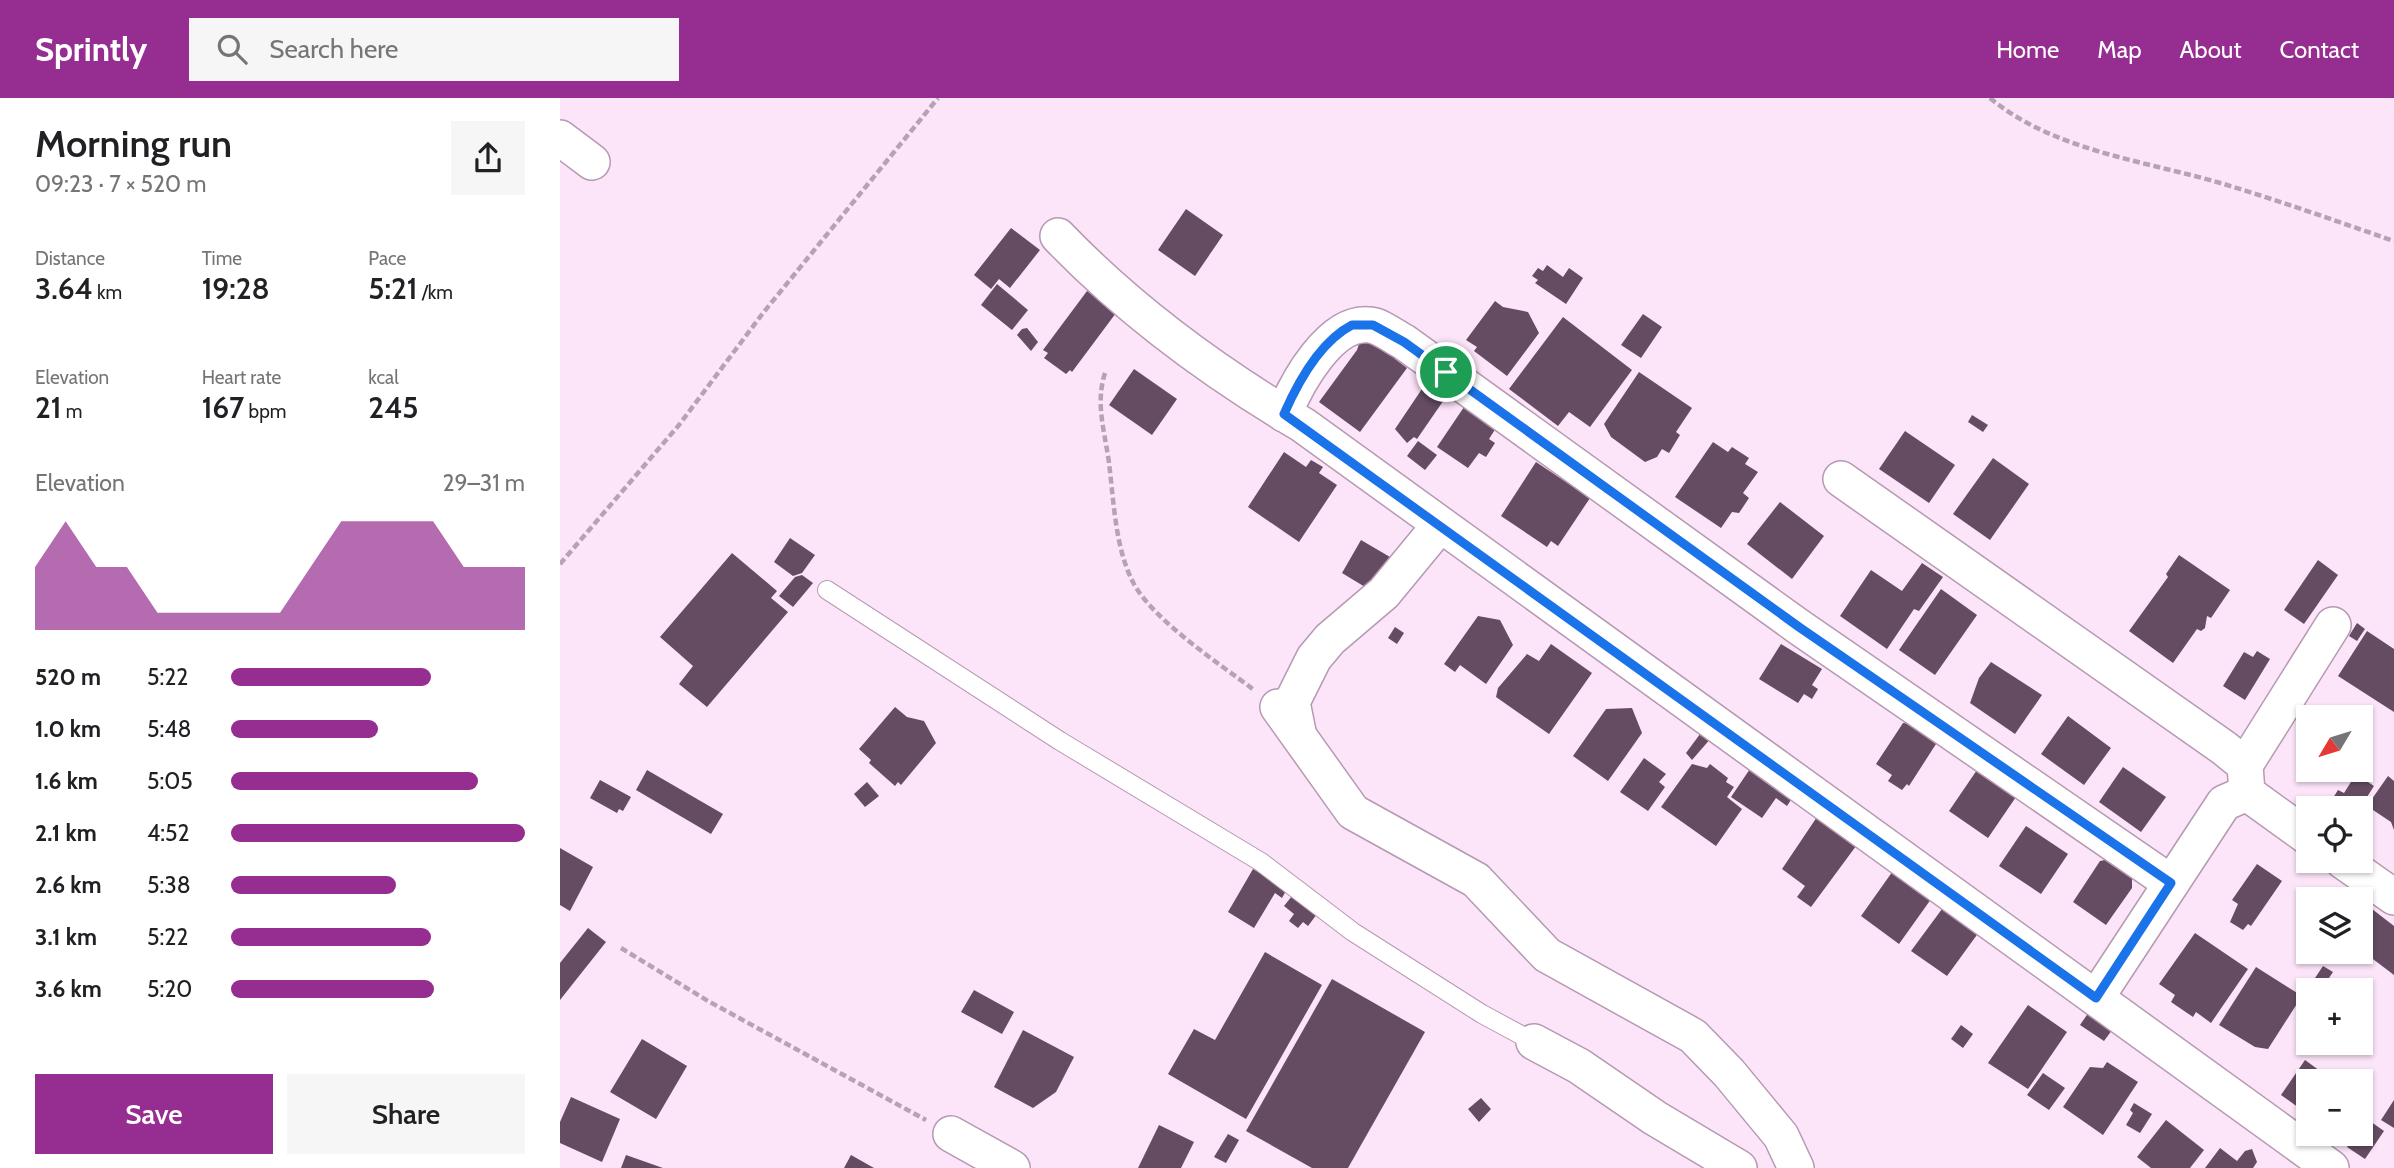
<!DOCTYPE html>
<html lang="en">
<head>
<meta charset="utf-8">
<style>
  :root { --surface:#fff; --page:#f6f6f6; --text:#202124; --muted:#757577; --accent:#962d90 }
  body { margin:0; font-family:Cabin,sans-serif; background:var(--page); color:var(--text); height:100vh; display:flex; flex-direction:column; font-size:26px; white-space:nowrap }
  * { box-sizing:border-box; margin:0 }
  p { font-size:23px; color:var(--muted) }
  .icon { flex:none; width:38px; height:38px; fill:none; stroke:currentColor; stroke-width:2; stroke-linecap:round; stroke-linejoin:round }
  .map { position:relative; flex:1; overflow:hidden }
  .details { display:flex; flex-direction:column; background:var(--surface); width:560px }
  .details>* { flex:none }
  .needle { width:46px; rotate:232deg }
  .tools { position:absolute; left:1736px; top:607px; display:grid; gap:14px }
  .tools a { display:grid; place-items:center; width:77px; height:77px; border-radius:0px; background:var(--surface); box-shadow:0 2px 5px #0004; font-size:35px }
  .pin { position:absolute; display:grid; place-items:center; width:60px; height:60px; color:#fff; margin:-30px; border:4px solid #fff; border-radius:50%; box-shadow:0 2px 7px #0007 }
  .round { display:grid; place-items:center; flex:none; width:74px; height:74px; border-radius:0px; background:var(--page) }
  .head { display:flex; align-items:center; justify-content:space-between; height:119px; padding:0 35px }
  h1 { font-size:38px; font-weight:600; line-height:52px }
  .metrics { display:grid; grid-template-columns:repeat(3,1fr); gap:10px; height:119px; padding:7px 35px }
  .metrics div { display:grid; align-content:center }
  .metrics b { font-size:30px; font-weight:600 }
  .metrics small { font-size:19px; font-weight:400 }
  .metrics p { font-size:19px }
  .chart { height:196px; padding:14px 35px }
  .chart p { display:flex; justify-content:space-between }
  .chart svg { width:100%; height:126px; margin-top:7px; fill:var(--accent); opacity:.7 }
  .cta { display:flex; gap:14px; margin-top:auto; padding:14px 35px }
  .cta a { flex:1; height:80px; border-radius:0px; background:var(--accent); color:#fff; font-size:28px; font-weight:600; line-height:80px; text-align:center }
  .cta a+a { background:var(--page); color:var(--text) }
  ul { padding:0 35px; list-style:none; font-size:23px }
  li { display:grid; grid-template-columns:112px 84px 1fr; align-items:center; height:52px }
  li i { height:18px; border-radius:9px; background:var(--accent) }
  header { display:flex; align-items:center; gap:42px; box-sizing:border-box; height:98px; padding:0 35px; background:var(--accent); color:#fff }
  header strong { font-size:33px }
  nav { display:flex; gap:38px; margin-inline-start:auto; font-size:24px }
  .search { width:490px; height:63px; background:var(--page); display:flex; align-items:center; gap:18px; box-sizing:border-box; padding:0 24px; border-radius:0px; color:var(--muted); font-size:26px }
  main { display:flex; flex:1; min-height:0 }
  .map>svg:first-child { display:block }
</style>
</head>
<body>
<header>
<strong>Sprintly</strong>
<div class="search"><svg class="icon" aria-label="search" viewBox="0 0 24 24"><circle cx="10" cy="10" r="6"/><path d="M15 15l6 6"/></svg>Search here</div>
<nav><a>Home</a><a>Map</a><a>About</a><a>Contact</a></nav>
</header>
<main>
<section class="details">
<div class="head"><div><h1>Morning run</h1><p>09:23 · 7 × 520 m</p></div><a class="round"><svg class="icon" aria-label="share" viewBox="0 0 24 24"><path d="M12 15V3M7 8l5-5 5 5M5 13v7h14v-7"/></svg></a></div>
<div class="metrics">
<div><p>Distance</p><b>3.64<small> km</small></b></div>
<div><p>Time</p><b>19:28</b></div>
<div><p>Pace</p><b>5:21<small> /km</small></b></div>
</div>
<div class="metrics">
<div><p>Elevation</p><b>21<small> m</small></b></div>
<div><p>Heart rate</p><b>167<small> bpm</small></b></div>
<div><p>kcal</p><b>245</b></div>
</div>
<div class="chart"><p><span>Elevation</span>29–31 m</p>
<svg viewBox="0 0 160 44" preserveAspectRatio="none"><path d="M0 44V22L10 6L20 22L30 22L40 38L50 38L60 38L70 38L80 38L90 22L100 6L110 6L120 6L130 6L140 22L150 22L160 22V44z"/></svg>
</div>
<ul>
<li><b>520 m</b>5:22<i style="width:68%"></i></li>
<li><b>1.0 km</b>5:48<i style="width:50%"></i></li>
<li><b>1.6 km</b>5:05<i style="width:84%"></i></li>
<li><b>2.1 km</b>4:52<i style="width:100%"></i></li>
<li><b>2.6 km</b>5:38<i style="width:56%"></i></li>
<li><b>3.1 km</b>5:22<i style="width:68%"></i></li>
<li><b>3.6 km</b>5:20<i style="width:69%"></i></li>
</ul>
<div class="cta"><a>Save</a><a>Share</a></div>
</section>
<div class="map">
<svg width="1834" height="1070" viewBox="0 0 1834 1070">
  <rect width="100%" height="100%" fill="#fce4f9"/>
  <!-- building -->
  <g fill="#654c62">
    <path d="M 626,111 L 663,137 L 635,178 L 598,152 Z"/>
    <path d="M 451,130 L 480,152 L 450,190 L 439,181 L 431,191 L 414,177 Z"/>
    <path d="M 987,167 L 1003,179 L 1009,170 L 1023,180 L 1006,206 L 975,185 L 978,182 L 972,178 L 978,170 L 983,173 Z"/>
    <path d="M 437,186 L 468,212 L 452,232 L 421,207 Z"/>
    <path d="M 527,193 L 556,215 L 512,274 L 510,272 L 506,276 L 484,260 L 488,255 L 483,252 Z"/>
    <path d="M 935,203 L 943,209 L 968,214 L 979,235 L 947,278 L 914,253 L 917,249 L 906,242 Z"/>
    <path d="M 1083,216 L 1102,229 L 1081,260 L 1061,247 Z"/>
    <path d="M 1003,219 L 1072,272 L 1030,329 L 1009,314 L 998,328 L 949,291 Z"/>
    <path d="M 467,230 L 478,244 L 471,253 L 457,237 L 462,231 Z"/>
    <path d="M 802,237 L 828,244 L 835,261 L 847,270 L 800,334 L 759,304 L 797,252 Z"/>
    <path d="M 574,271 L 617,301 L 592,337 L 549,307 Z"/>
    <path d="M 1079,274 L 1132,310 L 1116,334 L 1120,337 L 1109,355 L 1102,351 L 1097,359 L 1085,364 L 1051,339 L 1044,326 Z"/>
    <path d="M 868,282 L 888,296 L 857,341 L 854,339 L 847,345 L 835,331 Z"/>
    <path d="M 904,309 L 936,330 L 929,341 L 935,345 L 926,359 L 919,355 L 908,370 L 877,349 Z"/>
    <path d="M 1412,317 L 1428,327 L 1423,334 L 1408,324 Z"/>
    <path d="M 1345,333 L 1395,367 L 1369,405 L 1319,371 Z"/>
    <path d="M 858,343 L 877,357 L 865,372 L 847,358 Z"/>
    <path d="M 1153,344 L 1168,354 L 1172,349 L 1189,360 L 1185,366 L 1198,374 L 1183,395 L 1189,400 L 1179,415 L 1172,414 L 1161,430 L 1115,399 Z"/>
    <path d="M 724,354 L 746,369 L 751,362 L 763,369 L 759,375 L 777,387 L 739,444 L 688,409 Z"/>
    <path d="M 1433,360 L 1469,386 L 1430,442 L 1393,416 Z"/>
    <path d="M 976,364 L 1030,400 L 998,448 L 991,443 L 987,449 L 941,418 Z"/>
    <path d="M 1220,404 L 1264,438 L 1232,481 L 1187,446 Z"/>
    <path d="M 230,440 L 255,457 L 242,475 L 233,478 L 214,464 Z"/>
    <path d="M 801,442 L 830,459 L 810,492 L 782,475 Z"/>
    <path d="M 172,455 L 217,493 L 211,500 L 228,514 L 147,609 L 119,586 L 133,568 L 100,539 Z"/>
    <path d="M 1619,457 L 1670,492 L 1651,520 L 1647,518 L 1645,530 L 1641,533 L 1637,531 L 1613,565 L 1569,533 L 1608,479 L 1606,476 Z"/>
    <path d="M 1758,462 L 1778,477 L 1744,526 L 1724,512 Z"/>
    <path d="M 1362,465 L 1383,479 L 1359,513 L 1354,511 L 1327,551 L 1280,518 L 1311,472 L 1342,493 Z"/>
    <path d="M 242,477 L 253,485 L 233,509 L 219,498 L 235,479 Z"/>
    <path d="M 1381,491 L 1417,517 L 1375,577 L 1339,552 Z"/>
    <path d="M 918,518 L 940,522 L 953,547 L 926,586 L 900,567 L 895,574 L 884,566 Z"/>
    <path d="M 1797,525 L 1805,531 L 1797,543 L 1789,538 Z"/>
    <path d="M 835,529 L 844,535 L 837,546 L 828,540 Z"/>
    <path d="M 1807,533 L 1834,551 L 1834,614 L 1778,578 Z"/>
    <path d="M 991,546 L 1032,575 L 989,636 L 936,599 L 938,590 L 967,556 L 979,563 Z"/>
    <path d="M 1221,546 L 1262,571 L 1252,587 L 1258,591 L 1252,601 L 1244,596 L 1238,605 L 1199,581 Z"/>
    <path d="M 1697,553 L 1710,561 L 1685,602 L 1663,588 L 1684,554 L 1693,559 Z"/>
    <path d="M 1431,564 L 1482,597 L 1455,636 L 1410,605 L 1419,580 Z"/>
    <path d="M 335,609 L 347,619 L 364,623 L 376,645 L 341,687 L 338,684 L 335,688 L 309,665 L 311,662 L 299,651 Z"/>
    <path d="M 1072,610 L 1082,635 L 1048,683 L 1013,658 L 1046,611 Z"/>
    <path d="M 1508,618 L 1551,650 L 1524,687 L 1481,656 Z"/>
    <path d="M 1343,625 L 1366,627 L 1376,646 L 1349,688 L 1347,686 L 1342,692 L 1328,683 L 1332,677 L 1316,666 Z"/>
    <path d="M 1143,632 L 1152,639 L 1132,662 L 1126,655 Z"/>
    <path d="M 1084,660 L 1106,676 L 1099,684 L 1105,689 L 1088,713 L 1060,694 Z"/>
    <path d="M 1194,665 L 1236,694 L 1227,708 L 1216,700 L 1202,720 L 1171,699 Z"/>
    <path d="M 1132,666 L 1147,670 L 1150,666 L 1168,680 L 1166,684 L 1174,689 L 1167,699 L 1182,711 L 1156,748 L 1101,709 Z"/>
    <path d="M 1419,669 L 1458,696 L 1428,740 L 1389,713 Z"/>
    <path d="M 1563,669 L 1606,699 L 1581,734 L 1539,704 Z"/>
    <path d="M 87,672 L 163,716 L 151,736 L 76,692 Z"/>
    <path d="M 1796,676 L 1814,688 L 1800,710 L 1768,708 L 1778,692 L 1784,695 Z"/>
    <path d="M 1828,678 L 1834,683 L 1834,732 L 1831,724 L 1807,708 Z"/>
    <path d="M 40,682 L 71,699 L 63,713 L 59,711 L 57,715 L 30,700 Z"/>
    <path d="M 307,684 L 319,698 L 305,709 L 294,696 Z"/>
    <path d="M 1259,716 L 1299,744 L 1251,809 L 1237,799 L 1245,788 L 1222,771 Z"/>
    <path d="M 1466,728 L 1508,756 L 1481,796 L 1439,768 Z"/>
    <path d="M 0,750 L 33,769 L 10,813 L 0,807 Z"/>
    <path d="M 1554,760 L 1565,767 L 1572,780 L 1572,790 L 1546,827 L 1513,804 L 1540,763 Z"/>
    <path d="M 1697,766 L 1722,783 L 1691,828 L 1688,826 L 1683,832 L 1670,824 L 1678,806 L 1672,802 Z"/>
    <path d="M 1335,770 L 1374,797 L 1339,846 L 1301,818 Z"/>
    <path d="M 693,771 L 727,791 L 722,800 L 715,795 L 694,830 L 668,814 Z"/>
    <path d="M 1789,788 L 1810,802 L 1801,815 L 1801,802 L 1779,802 Z"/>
    <path d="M 732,798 L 757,816 L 748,828 L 743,824 L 738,830 L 729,823 L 734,816 L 724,808 Z"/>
    <path d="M 1382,811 L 1419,834 L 1387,878 L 1351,853 Z"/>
    <path d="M 1812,811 L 1834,828 L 1834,877 L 1801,852 L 1801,827 Z"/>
    <path d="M 28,830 L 46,844 L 0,902 L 0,865 Z"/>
    <path d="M 1635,835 L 1688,871 L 1651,925 L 1636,914 L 1633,919 L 1611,904 L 1615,897 L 1599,886 Z"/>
    <path d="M 705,854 L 762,887 L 686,1021 L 608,976 L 634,931 L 655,942 Z"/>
    <path d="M 1763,868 L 1773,874 L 1763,889 L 1753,883 Z"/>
    <path d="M 1696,869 L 1742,898 L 1708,951 L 1695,949 L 1659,927 Z"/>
    <path d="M 772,881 L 865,934 L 788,1070 L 752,1070 L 686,1033 Z"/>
    <path d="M 414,892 L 454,914 L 442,936 L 401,914 Z"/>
    <path d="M 1468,907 L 1507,934 L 1468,991 L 1428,965 Z"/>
    <path d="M 1531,911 L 1555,928 L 1544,943 L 1520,927 Z"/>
    <path d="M 1401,927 L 1413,936 L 1403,950 L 1391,941 Z"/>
    <path d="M 463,932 L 514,959 L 496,994 L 473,1010 L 434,989 Z"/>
    <path d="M 82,941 L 127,968 L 96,1021 L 50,994 Z"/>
    <path d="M 1745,962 L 1767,978 L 1762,984 L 1748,984 L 1748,1003 L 1742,1012 L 1721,997 Z"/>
    <path d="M 1547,964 L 1578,984 L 1543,1037 L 1503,1009 L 1530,969 L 1543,970 Z"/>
    <path d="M 1483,975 L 1505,990 L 1489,1012 L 1467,997 Z"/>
    <path d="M 11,999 L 60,1021 L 42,1064 L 0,1045 L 0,1024 Z"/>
    <path d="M 921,1000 L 931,1011 L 919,1024 L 908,1011 Z"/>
    <path d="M 1834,1002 L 1834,1030 L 1821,1022 Z"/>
    <path d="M 1574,1005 L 1592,1016 L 1580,1035 L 1566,1027 L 1573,1015 L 1570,1012 Z"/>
    <path d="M 1807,1021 L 1824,1033 L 1805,1061 L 1787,1049 L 1796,1036 L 1801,1036 L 1801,1029 Z"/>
    <path d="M 1606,1022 L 1644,1052 L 1630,1070 L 1591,1070 L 1577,1059 Z"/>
    <path d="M 599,1027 L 634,1044 L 621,1070 L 578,1070 Z"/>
    <path d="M 668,1036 L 679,1042 L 666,1065 L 654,1059 Z"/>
    <path d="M 1660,1050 L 1677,1063 L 1685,1053 L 1692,1051 L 1697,1064 L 1693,1070 L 1645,1070 Z"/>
    <path d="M 66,1057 L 103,1070 L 61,1070 Z"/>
    <path d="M 291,1057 L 314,1070 L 284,1070 Z"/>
  </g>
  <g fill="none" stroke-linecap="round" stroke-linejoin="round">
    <!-- lane casing -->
    <g stroke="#b699b2" stroke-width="20">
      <path id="lane" d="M 267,492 L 500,643 L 701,764 L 793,834 L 922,916 L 974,944"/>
    </g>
    <!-- street casing -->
    <g stroke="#b699b2" stroke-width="38">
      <g id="street">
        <path d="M 0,40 L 32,64"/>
        <path d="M 498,138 C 569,212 655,275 743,327 L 1771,1070"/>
        <path d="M 724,316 C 737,284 771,222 810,227 C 821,228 834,239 844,244 L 1239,529 L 1611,785"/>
        <path d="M 1281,381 L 1664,650 L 1685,667 L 1687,695 L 1748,739"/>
        <path d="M 718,609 L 793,714 L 916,782 L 987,857 L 1133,938 L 1169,975 L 1221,1038 L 1236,1070"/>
        <path d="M 738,634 L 732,604 L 754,560 L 770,541 L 824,495 L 880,427"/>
        <path d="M 1685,667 L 1773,527"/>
        <path d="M 1783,763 L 1834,799"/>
        <path d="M 1536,900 L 1664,705 L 1687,695"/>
        <path d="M 974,944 L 1019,968 L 1095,1020 L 1179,1070"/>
        <path d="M 391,1036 L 452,1070"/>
      </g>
    </g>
    <!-- path -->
    <g stroke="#b5a2b3" stroke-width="4.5" stroke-dasharray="7 3.5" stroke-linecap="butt">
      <path d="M 1430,0 C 1495,54 1588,63 1667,87 C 1723,104 1779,124 1834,143"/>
      <path d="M 545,275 C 535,306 545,334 549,365 C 554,404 555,451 574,486 C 594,523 660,566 694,592"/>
      <path d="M 0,466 L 119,327 L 203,215 L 378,0"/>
      <path d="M 61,850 L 148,903 L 366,1022"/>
    </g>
    <!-- lane -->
    <use href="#lane" stroke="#fff" stroke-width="18"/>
    <!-- street -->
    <use href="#street" stroke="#fff" stroke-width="35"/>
  </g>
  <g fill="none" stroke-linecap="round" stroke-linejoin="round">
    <!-- route casing -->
    <g stroke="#fff" stroke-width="14">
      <path id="route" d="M 792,227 L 813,227 L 844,244 L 1239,529 L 1611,785 L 1536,900 L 724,316 C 738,284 761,243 792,227 Z"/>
    </g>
    <!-- route -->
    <use href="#route" stroke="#1a73e8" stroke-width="9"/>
  </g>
</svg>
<div class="tools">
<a><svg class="needle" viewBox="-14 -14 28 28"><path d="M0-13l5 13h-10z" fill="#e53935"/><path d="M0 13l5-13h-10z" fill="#757577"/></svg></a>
<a><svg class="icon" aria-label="locate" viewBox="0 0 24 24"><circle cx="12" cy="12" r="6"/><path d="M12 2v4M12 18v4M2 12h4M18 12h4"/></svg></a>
<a><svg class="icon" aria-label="layers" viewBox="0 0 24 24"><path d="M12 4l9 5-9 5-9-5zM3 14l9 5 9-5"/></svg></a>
<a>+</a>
<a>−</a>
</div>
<div class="pin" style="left:886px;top:274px;background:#1e9e55"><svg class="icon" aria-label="arrive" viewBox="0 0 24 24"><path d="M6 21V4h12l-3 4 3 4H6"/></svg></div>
</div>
</main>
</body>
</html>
